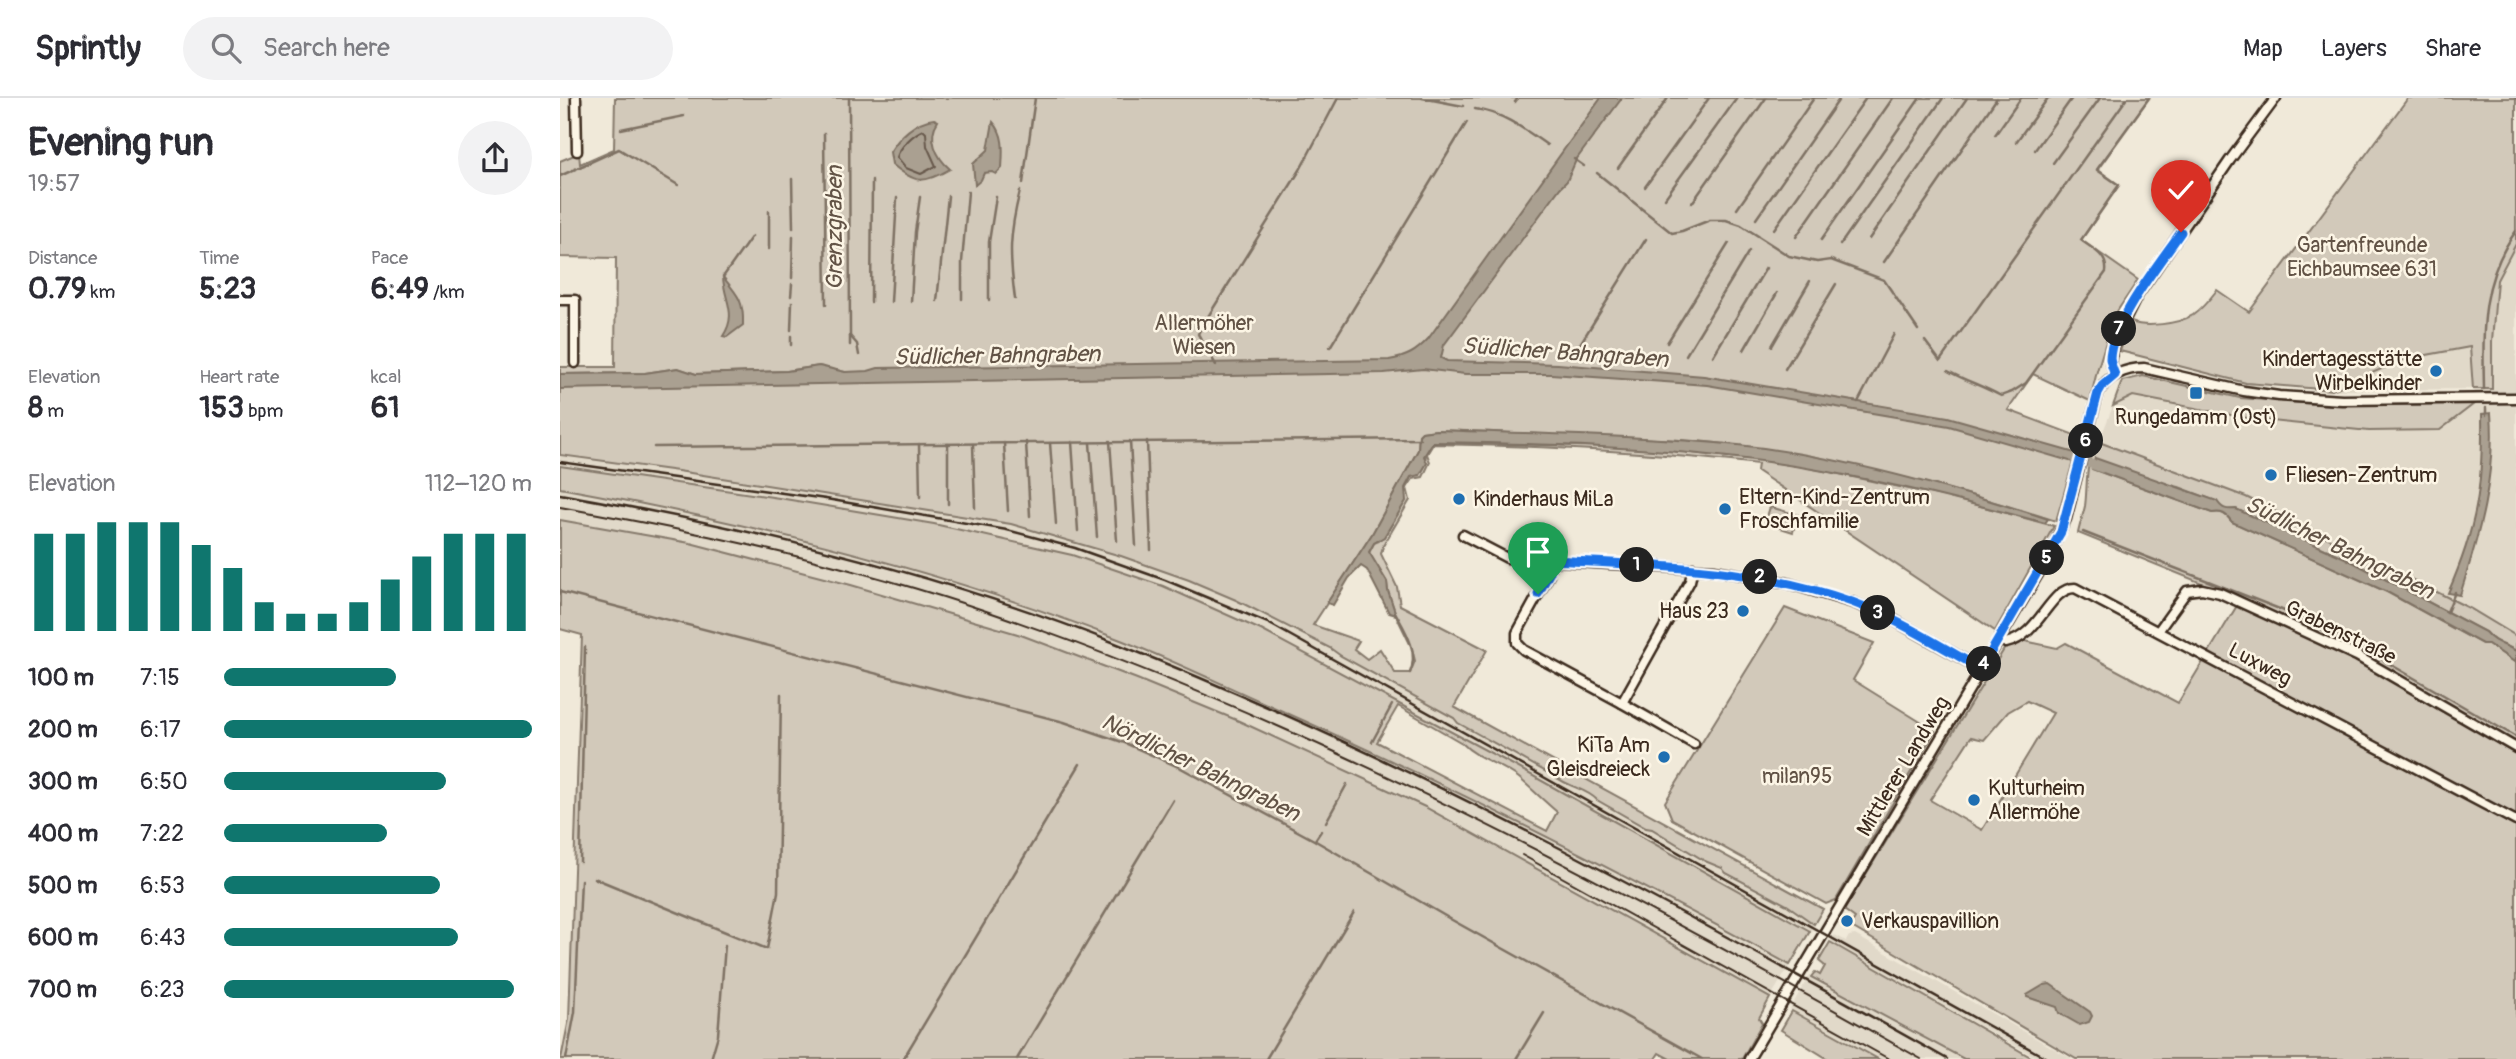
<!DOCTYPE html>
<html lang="en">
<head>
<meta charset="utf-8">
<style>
  :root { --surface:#fff; --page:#f2f2f3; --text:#2b2b33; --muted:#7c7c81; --line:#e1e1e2; --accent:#0f766e }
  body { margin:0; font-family:Pangolin,sans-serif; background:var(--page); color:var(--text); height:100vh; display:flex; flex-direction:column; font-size:26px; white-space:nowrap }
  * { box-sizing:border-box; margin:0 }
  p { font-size:23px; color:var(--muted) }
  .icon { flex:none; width:38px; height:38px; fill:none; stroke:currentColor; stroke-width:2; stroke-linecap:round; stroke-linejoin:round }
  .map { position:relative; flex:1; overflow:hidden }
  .side { display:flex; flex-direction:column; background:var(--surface); width:560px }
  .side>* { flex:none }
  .pin { position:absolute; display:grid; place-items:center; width:60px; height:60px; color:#fff; margin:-72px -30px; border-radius:50% 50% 50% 0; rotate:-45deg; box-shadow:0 0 7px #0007 }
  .pin .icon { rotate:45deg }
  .km { position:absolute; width:35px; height:35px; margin:-18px; border-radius:50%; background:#222; color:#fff; font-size:19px; line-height:35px; text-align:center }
  .round { display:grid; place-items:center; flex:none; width:74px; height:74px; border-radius:37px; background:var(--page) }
  .headline { display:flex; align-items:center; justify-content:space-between; height:119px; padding:0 28px }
  h1 { font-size:38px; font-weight:700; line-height:52px }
  .stats { display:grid; grid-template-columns:repeat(3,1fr); gap:10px; height:119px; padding:7px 28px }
  .stats div { display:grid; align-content:center }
  .stats b { font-size:30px; font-weight:700 }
  .stats small { font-size:19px; font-weight:400 }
  .stats p { font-size:19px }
  .chart { height:196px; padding:14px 28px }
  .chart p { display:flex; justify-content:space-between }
  .chart svg { width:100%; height:126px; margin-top:7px; stroke:var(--accent); stroke-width:6 }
  ul { padding:0 28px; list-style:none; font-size:23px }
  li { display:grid; grid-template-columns:112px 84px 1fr; align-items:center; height:52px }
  li i { height:18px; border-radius:9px; background:var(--accent) }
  header { display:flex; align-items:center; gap:42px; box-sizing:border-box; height:98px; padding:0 35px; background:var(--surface); border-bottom:2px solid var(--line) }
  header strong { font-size:33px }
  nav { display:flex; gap:38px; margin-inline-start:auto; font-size:24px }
  .search { width:490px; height:63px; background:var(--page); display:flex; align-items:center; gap:18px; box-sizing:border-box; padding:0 24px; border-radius:38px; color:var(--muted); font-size:26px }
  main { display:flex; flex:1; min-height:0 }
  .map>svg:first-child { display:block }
</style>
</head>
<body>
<header>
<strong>Sprintly</strong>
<div class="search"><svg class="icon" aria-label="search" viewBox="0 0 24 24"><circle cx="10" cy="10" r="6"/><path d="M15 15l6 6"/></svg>Search here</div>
<nav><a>Map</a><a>Layers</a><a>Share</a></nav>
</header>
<main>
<section class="side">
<div class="headline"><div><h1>Evening run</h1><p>19:57</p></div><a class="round"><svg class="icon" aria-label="share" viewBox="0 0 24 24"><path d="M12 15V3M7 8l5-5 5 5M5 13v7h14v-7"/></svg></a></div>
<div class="stats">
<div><p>Distance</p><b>0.79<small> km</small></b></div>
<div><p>Time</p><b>5:23</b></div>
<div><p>Pace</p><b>6:49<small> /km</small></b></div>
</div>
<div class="stats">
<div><p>Elevation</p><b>8<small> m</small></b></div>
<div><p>Heart rate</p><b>153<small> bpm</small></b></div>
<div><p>kcal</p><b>61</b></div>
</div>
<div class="chart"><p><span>Elevation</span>112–120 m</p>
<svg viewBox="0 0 160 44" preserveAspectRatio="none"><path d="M5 44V10M15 44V10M25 44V6M35 44V6M45 44V6M55 44V14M65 44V22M75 44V34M85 44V38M95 44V38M105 44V34M115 44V26M125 44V18M135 44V10M145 44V10M155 44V10"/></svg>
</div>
<ul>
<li><b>100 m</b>7:15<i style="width:56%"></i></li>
<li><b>200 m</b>6:17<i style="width:100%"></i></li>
<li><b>300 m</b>6:50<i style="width:72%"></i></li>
<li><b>400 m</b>7:22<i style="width:53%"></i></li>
<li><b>500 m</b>6:53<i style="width:70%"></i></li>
<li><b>600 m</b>6:43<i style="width:76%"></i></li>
<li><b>700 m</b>6:23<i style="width:94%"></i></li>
</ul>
</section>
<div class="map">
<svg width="1956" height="961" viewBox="0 0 1956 961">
  <rect width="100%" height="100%" fill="#f0e9d9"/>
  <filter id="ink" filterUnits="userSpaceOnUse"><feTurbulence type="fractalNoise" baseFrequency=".0143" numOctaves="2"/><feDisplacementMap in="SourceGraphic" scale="14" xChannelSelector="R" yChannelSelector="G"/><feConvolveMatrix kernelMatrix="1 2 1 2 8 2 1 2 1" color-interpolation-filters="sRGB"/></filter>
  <g filter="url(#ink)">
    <!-- built -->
    <g fill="#e1d9c9">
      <path d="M 1956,146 L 1956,538 L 1911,511 L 1686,399 L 1539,344 L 1553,308 L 1573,298 L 1692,321 L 1809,333 L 1881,332 L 1914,306 L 1913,291 L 1772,292 L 1845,261 L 1910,249 L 1913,291 L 1932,291 L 1932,243 L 1937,182 Z"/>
      <path d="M 0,357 L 118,373 L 451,426 L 561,458 L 629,482 L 676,502 L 770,550 L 781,558 L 894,620 L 898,625 L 965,660 L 1021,693 L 1033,697 L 1038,702 L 1086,729 L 1092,731 L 1145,763 L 1162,770 L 1166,776 L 1227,807 L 1254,826 L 1250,833 L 957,669 L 701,532 L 603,488 L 512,457 L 443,440 L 219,400 L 0,368 Z"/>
      <path d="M 0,390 L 190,429 L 352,471 L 434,497 L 553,539 L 791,643 L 915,703 L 1129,811 L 1230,867 L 1210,900 L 865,709 L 679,623 L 577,581 L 461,537 L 291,487 L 130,445 L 0,422 Z"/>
      <path d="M 1275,837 L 1286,843 L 1289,838 L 1295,837 L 1512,961 L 1479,961 L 1270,844 Z"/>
      <path d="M 1249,878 L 1401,961 L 1319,961 L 1230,911 Z"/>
    </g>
    <!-- green -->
    <g fill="#d2c9ba" stroke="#867a6c" stroke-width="2" fill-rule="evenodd">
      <path d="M 55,0 L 1589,0 L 1537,71 L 1559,87 L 1521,142 L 1578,182 L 1554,218 L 1537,273 L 1530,303 L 1473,276 L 1448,312 L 1520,339 L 1496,423 C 1394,390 1289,362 1182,348 C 1143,342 1101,341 1061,340 C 999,337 937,334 876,332 L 862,334 L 859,337 L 858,352 L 812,436 L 753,527 L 799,543 L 794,551 L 807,561 L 820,551 L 835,575 L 850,575 L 855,563 L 852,550 L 836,517 L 828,493 L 827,484 L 809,455 L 814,445 L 819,443 L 851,379 L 865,362 L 867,351 L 873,344 L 1086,350 L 1199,362 L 1255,371 L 1387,399 L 1494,428 L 1435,533 L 1197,373 L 1198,366 C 1090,354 982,348 873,346 L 867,356 L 870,364 L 863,379 L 853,381 L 847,390 L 850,402 L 823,448 L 821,456 L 837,489 L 840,507 L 927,552 L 894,609 L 1263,811 L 1254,826 L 1227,807 L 1166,775 L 1162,770 L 1145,763 L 1092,731 L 1086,730 L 1037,702 C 1029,693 1015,690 1004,684 C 969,664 934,645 898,625 L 894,620 L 781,558 L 770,550 L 676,502 L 629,482 L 561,458 L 451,426 L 118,373 L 0,357 L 0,285 L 297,285 L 298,274 L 285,274 L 259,268 L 227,273 L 136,276 L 118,270 L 85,275 L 0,276 L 0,269 L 55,269 L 56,160 L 0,159 L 0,63 L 19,55 L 20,66 L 54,51 Z"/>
      <path d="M 1848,0 L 1956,0 L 1956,146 L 1937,182 L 1932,243 L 1932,291 L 1913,291 L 1910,249 L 1845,261 L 1772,292 L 1686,285 L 1560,253 L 1571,224 C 1586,230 1618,226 1633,217 C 1643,210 1650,201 1657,192 L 1689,214 Z"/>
      <path d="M 1583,278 L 1680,300 L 1770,307 L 1914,306 L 1880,332 L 1809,333 L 1692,321 L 1573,298 L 1553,308 L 1562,283 Z"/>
      <path d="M 1539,344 L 1686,399 L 1911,511 L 1956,538 L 1956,553 C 1944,546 1934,545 1925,534 L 1785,460 L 1676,411 L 1668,412 L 1661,410 L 1656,403 L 1619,389 L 1532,371 L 1652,415 C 1662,413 1666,416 1672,424 L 1827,494 L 1922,546 L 1928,546 L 1956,565 L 1956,961 L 1516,961 L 1290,828 L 1295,820 L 1284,812 L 1451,540 L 1497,550 L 1506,545 L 1618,605 L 1681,501 L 1518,435 C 1520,426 1523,417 1525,408 C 1528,388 1524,358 1539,344 ZM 1467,603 L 1493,615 L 1422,732 L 1370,702 L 1411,639 L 1424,642 L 1448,614 Z"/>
      <path d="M 0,368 L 219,400 L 374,426 L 512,457 L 603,488 L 701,532 L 957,669 L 1250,833 L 1230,867 C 1060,774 888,686 711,608 C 659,585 606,559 553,539 C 374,470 187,424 0,390 ZM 838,608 L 902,645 C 918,662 942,666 959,680 C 972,691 984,703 997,714 L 987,733 L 817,644 Z"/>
      <path d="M 1210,409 L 1238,417 L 1233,434 L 1205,425 Z"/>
      <path d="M 0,422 L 130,445 L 291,487 L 461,537 L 577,581 L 679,623 L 865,709 L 1210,900 L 1199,920 L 1202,925 L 1182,961 L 1110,961 L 1099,955 L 1095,961 L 1,961 L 9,921 L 22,537 L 0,531 Z"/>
      <path d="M 1225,510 L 1314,545 L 1293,582 L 1375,633 L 1276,802 L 1266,806 L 1112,721 L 1105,704 Z"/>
      <path d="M 1270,844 L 1474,961 L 1404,961 L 1251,879 L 1255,874 L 1260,877 L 1265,868 L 1259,863 Z"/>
      <path d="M 1232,913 L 1318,961 L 1268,961 L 1221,932 Z"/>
    </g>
    <!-- water -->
    <g fill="#aaa091" stroke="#7e7163" stroke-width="2">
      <path d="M 1041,0 L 1062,0 L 1016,62 L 1007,83 L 1000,90 L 884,247 L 881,260 L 887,263 L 998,266 L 1144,278 L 1388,319 L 1515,355 L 1513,364 L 1389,328 L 1147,287 L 991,276 L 905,276 L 863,271 L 824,275 L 0,291 L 0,276 L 85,275 L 118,270 L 136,276 L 227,273 L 259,268 L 285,274 L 308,273 L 318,270 L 829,262 C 847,259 856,254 868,241 Z"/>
      <path d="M 374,21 L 378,23 C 367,39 376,59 390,71 C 364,86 355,86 332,66 L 330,54 C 339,39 355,23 374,21 Z"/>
      <path d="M 433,24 C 445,37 443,53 442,70 L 436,76 L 432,74 L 424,75 L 421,82 L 415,87 L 413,66 L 428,52 Z"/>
      <path d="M 163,179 C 178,197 184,203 183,227 L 167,239 L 163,238 C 178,215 164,203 163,179 Z"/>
      <path d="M 1931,315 C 1936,378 1919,437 1900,497 L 1888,495 C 1917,429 1923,388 1922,316 Z"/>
      <path d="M 876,332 C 976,336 1078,337 1178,347 C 1278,357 1393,390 1488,421 L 1485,425 C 1392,400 1297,376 1201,363 C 1092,348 982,346 873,344 L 864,358 L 867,365 L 860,377 L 851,379 L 845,390 L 846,403 L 824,439 L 814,445 L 809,454 L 827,484 L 828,493 L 836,517 L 829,515 L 807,472 L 801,468 L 789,480 L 773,507 L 767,505 L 812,436 L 858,352 L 859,337 L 862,334 Z"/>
      <path d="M 1535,360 L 1657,403 C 1662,411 1666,412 1676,411 L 1785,460 L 1925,534 C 1934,545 1944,546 1956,553 L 1956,565 L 1928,546 L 1922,546 L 1827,494 L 1672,424 C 1666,416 1662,413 1652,415 L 1532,371 Z"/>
      <path d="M 1490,886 L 1530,914 L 1532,918 L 1529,924 L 1520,927 L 1499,915 L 1497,909 L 1467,899 L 1467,897 L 1484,887 Z"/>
    </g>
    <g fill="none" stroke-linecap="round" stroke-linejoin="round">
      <!-- shore -->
      <path stroke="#67594c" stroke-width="2" d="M 363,32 L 366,35 L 367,48 L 376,68 L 361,76 L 346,70 L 337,59 C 340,49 353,36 363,32 Z"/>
      <!-- stream -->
      <g stroke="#7e7163" stroke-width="2.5">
        <path d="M 289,0 L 290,238 L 297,246 L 299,257"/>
        <path d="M 862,0 L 903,8"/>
        <path d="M 955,4 L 958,0"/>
        <path d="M 915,11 C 944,15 964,31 987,47"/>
        <path d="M 61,31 L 124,18"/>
        <path d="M 264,35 L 266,206"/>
        <path d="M 1435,37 L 1461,0"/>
        <path d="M 1456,44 L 1488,0"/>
        <path d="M 1475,52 L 1512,0"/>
        <path d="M 1014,61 L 1024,68"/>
        <path d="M 1493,65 L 1540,0"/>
        <path d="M 1058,70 L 1108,0"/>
        <path d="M 1037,75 L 1112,135 L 1122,133 L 1150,122 L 1166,122 L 1181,127 L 1229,158 L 1257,164 L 1271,162 L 1324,182 L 1358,232"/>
        <path d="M 0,78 L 59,51 L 118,87"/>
        <path d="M 232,81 L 233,130"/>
        <path d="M 463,85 L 475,0"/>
        <path d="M 1085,89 L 1149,0"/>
        <path d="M 1105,100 L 1177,0"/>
        <path d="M 1132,105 L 1206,0"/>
        <path d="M 1177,111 L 1254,0"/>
        <path d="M 1196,121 L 1280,0"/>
        <path d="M 1214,131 L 1306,0"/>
        <path d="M 1236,139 L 1333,0"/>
        <path d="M 1309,141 L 1407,0"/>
        <path d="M 1261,142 L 1360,0"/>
        <path d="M 1280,147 L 1383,0"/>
        <path d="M 209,151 L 209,113"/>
        <path d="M 1324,164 L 1437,0"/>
        <path d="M 163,179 L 192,138"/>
        <path d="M 232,180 L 233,138"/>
        <path d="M 231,198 L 232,186"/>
        <path d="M 402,201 L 402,164 L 408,94"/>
        <path d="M 455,201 C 449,156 449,137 460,93"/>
        <path d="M 429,202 L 429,144 L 436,99"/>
        <path d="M 377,203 L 388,98"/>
        <path d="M 311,204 L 312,82"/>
        <path d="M 331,204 L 337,100"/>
        <path d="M 351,204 L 355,134 L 360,99"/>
        <path d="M 644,225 L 740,72 L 778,0"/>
        <path d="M 231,232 L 232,204"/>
        <path d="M 640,232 L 638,236 L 656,267"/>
        <path d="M 231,238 L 231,247"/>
        <path d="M 1365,243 L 1380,263 L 1567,0"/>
        <path d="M 1107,245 L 1169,145"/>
        <path d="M 1020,246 L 1086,141"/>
        <path d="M 290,247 L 290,238"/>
        <path d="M 1212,248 L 1250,183"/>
        <path d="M 770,249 L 907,24"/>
        <path d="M 1184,252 L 1217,195"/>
        <path d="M 1126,257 L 1189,153"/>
        <path d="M 1153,258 L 1206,170"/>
        <path d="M 1225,271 L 1276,186"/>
        <path d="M 1388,273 C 1406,283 1423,288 1441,298 L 1452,294 L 1466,285 L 1546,174 C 1548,157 1532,151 1521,142 L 1559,87 L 1537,72 L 1589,0"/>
        <path d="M 1924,291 C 1923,233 1920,183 1956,133"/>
        <path d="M 1298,304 L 1334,236"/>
        <path d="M 1926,310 L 1926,317"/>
        <path d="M 550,343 L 557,443"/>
        <path d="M 570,343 L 576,448"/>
        <path d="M 587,343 L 591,452"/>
        <path d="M 466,344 L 470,418"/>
        <path d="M 512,344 L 518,433"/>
        <path d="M 444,345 L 448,413"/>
        <path d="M 490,345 L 496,426"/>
        <path d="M 530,345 L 537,439"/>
        <path d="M 359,346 L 360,399"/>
        <path d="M 388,346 L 388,406"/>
        <path d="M 413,346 L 415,410"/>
        <path d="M 94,349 L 860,341"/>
        <path d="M 1523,434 L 1722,512 L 1797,547 L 1956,639"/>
        <path d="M 0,494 L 504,624 L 565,645 L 621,670 L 754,742 L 892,822 L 1142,961"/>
        <path d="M 835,514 C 846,534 859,553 850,575"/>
        <path d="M 1887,514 L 1895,494"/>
        <path d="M 812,644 L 832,607"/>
        <path d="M 766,724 L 787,686"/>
        <path d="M 755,742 L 761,733"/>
        <path d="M 20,764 L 25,549"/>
        <path d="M 34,780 L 207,851 L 218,794 L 221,596"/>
        <path d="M 6,961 L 15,914 L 21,782"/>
        <path d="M 151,961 L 158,937 L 165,847"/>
        <path d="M 343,961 L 520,666"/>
        <path d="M 457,961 L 613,702"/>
        <path d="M 706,961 L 794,814"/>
        <path d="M 956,961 L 984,915"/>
      </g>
      <!-- canal -->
      <path stroke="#aaa091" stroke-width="9" d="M 1514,360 L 1542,370"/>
      <!-- minor casing -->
      <g stroke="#3b2a1e" stroke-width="13">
        <g id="minor">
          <path d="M 16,0 L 17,53"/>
          <path d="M 0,202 L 15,202 L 15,265"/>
          <path d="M 1555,277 L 1551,265 L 1554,244 L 1577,198 L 1670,62 L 1716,0"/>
          <path d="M 903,437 L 947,460 L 1154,472 L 1227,485 L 1294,505 L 1332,521 L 1421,571"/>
          <path d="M 990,462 L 989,477 L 957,535 L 957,545 L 964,552 L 1062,605"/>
          <path d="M 1133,470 L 1130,483 L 1062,605 L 1134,646"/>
          <path d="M 1599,532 L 1627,493 L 1642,491 L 1660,495 L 1797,558 L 1956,650"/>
          <path d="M 1439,541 L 1446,545 C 1480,538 1489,490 1515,490 L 1956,723"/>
          <path d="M 1189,961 L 1486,463 L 1506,421 L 1538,295 C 1547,278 1565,270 1584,270 L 1684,293 L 1719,298 L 1782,302 L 1956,300"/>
        </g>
      </g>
      <!-- minor -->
      <use href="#minor" stroke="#fcf5e5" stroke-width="8"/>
      <!-- tram -->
      <g stroke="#3b2a1e" stroke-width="2">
        <path d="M 0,409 C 145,435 292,467 432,515 C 757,627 1062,792 1361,961"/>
        <path d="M 962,757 L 1329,961"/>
      </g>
      <!-- rail -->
      <g stroke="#3b2a1e" stroke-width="2.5">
        <path d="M 0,364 L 266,401 L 447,432 L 515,450 L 605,482 L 708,525 L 1488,961"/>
        <path d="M 0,396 C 188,429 377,475 555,545 C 843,659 1117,809 1387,961"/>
      </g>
    </g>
  </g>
  <g fill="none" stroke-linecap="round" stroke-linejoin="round" filter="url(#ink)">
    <!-- route casing -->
    <g stroke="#fff" stroke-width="14">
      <path id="route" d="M 978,496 L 990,474 L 990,462 C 1092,467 1195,469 1292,504 C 1338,521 1378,547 1421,571 L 1501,434 L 1538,295 L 1542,288 L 1555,277 C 1553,272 1551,267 1550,261 C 1550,227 1601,163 1621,134"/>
    </g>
    <!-- route -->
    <use href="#route" stroke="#1a73e8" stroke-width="9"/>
  </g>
  <!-- markers -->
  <g fill="#1f6fb2" stroke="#fcf5e5" stroke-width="2.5">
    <circle cx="1876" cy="273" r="7"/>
    <rect x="1629" y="288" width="14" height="14" rx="3.5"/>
    <circle cx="1711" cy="377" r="7"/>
    <circle cx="899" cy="401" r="7"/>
    <circle cx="1165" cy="411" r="7"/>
    <circle cx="1183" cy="513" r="7"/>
    <circle cx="1104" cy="659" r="7"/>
    <circle cx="1414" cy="702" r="7"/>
    <circle cx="1287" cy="823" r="7"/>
  </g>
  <g text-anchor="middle" stroke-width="5" stroke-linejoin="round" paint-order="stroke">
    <!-- park labels -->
    <g font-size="21" fill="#615245" stroke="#fcf5e5">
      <text x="1802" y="154">Gartenfreunde<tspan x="1802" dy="24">Eichbaumsee 631</tspan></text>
      <text x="644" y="232">Allermöher<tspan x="644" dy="24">Wiesen</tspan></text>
      <text x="1237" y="685">milan95</text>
    </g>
    <!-- poi labels -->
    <g font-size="21" fill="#3b2a1e" stroke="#fcf5e5" text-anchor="start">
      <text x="1862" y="268" text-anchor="end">Kindertagesstätte<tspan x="1862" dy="24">Wirbelkinder</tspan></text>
      <text x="1636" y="326" text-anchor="middle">Rungedamm (Ost)</text>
      <text x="1725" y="384">Fliesen-Zentrum</text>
      <text x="1179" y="406">Eltern-Kind-Zentrum<tspan x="1179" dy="24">Froschfamilie</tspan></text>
      <text x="913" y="408">Kinderhaus MiLa</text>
      <text x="1169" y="520" text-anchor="end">Haus 23</text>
      <text x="1090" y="654" text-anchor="end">KiTa Am<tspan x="1090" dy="24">Gleisdreieck</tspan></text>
      <text x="1428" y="697">Kulturheim<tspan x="1428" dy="24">Allermöhe</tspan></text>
      <text x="1301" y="830">Verkauspavillion</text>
    </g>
    <!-- street labels -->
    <g font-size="21" fill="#3b2a1e" stroke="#fcf5e5">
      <text transform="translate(1781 534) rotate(26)" y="7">Grabenstraße</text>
      <text transform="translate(1700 566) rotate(28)" y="7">Luxweg</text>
      <text transform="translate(1343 668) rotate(-59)" y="7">Mittlerer Landweg</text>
    </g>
    <!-- water labels -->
    <g font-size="23" font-style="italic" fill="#625346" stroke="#fcf5e5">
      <text transform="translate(274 130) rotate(-90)" y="8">Grenzgraben</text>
      <text transform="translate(1005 254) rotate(4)" y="8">Südlicher Bahngraben</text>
      <text transform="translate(437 257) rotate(-1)" y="8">Südlicher Bahngraben</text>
      <text transform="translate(1780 449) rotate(26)" y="8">Südlicher Bahngraben</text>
      <text transform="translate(641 669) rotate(26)" y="8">Nördlicher Bahngraben</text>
    </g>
  </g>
</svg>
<div class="pin" style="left:978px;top:496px;background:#1e9e55"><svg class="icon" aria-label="arrive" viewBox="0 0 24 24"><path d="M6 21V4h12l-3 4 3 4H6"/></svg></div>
<div class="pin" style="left:1621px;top:134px;background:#d93025"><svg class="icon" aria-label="check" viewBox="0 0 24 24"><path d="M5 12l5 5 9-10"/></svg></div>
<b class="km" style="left:1077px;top:467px">1</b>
<b class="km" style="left:1200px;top:479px">2</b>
<b class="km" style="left:1318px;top:515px">3</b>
<b class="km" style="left:1424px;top:566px">4</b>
<b class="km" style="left:1487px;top:460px">5</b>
<b class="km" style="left:1526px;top:343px">6</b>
<b class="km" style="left:1559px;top:231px">7</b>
</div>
</main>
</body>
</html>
